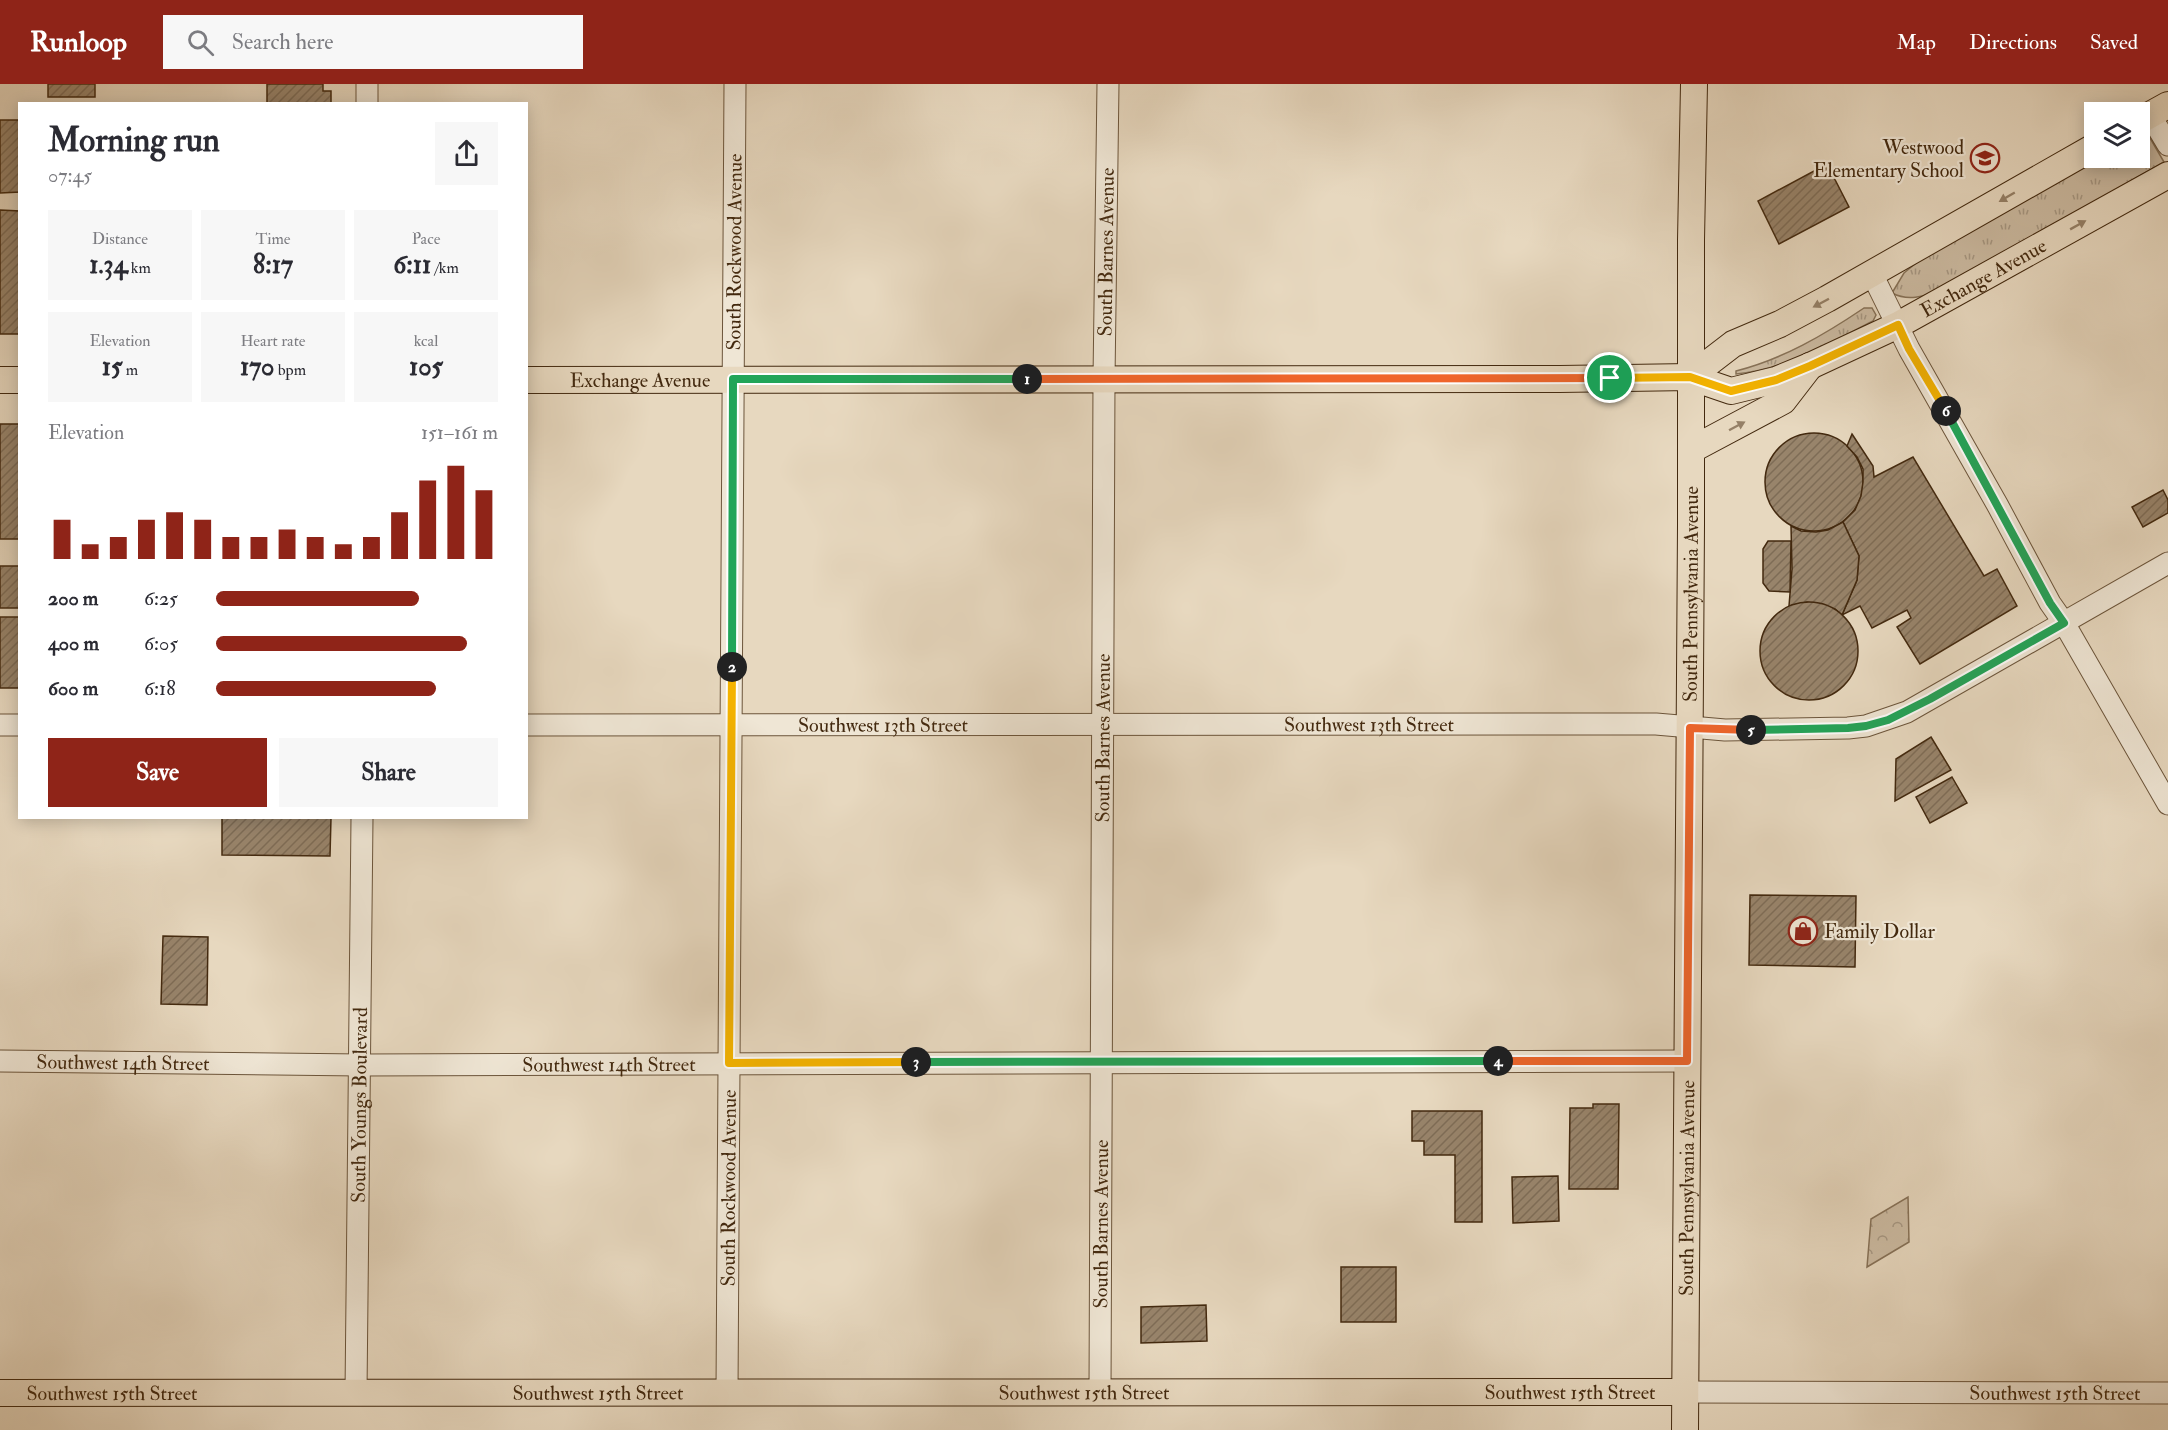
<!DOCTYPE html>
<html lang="en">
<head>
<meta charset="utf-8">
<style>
  :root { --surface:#fff; --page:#f7f7f7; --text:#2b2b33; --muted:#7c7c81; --accent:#8f2418 }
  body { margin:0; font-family:"IM FELL Double Pica",serif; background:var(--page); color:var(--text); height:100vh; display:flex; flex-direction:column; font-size:22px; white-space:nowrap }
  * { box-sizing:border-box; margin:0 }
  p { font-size:20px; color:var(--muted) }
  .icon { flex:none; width:33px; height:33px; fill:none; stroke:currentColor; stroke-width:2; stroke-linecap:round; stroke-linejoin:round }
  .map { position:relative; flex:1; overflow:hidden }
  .drawer { position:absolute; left:18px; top:18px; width:510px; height:717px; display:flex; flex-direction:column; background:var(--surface); border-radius:0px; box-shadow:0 3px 15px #0003 }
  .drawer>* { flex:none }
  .controls { position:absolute; left:2084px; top:18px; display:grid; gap:12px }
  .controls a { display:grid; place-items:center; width:66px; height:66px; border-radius:0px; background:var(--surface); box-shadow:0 3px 15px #0003; font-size:30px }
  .pin { position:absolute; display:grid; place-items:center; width:51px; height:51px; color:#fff; margin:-26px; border:3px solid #fff; border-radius:50%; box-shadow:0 2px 6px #0007 }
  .km { position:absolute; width:30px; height:30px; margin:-15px; border-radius:50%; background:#222; color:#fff; font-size:16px; line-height:30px; text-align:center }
  .round { display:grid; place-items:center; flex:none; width:63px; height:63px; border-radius:0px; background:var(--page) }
  .head { display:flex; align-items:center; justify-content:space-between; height:102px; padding:0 30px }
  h1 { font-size:33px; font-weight:700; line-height:45px }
  .figures { display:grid; grid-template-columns:repeat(3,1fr); gap:9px; height:102px; padding:6px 30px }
  .figures div { display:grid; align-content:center; border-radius:0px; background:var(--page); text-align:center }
  .figures b { font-size:26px; font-weight:700 }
  .figures small { font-size:16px; font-weight:400 }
  .figures p { font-size:16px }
  .chart { height:168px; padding:12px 30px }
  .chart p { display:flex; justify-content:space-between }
  .chart svg { width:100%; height:108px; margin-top:6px; stroke:var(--accent); stroke-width:6 }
  .cta { display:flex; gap:12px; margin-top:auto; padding:12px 30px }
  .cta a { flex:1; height:69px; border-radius:0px; background:var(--accent); color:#fff; font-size:24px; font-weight:700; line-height:69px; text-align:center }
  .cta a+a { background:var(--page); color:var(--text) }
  ul { padding:0 30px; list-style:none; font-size:20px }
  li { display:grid; grid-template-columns:96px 72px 1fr; align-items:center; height:45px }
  li i { height:15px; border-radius:8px; background:var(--accent) }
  header { display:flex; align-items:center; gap:36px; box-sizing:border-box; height:84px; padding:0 30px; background:var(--accent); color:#fff }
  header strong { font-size:28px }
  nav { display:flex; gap:33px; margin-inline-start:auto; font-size:21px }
  .search { width:420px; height:54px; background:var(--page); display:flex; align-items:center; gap:15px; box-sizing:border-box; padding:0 21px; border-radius:0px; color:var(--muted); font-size:22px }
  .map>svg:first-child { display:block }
</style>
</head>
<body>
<header>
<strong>Runloop</strong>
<div class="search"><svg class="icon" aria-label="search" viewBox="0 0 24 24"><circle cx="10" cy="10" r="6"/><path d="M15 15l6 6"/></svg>Search here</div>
<nav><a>Map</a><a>Directions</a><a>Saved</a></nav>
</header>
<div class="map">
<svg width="2168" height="1346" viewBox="0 0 2168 1346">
  <defs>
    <pattern id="grass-tufts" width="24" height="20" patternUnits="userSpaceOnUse" patternTransform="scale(1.5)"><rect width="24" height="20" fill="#cbbaa1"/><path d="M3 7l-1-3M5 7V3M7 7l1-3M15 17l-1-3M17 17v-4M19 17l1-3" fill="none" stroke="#a69782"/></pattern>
    <pattern id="park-crowns" width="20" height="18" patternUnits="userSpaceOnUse" patternTransform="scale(1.5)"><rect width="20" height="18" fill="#cbbaa1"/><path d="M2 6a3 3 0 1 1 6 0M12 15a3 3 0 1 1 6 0" fill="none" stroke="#a69782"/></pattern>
    <pattern id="building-hatch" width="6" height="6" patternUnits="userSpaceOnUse" patternTransform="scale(1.5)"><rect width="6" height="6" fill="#98846b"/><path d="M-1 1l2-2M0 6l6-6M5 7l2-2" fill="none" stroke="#7e6c56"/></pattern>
  </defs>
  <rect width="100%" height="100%" fill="#e7d8bf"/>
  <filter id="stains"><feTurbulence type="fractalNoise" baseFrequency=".00333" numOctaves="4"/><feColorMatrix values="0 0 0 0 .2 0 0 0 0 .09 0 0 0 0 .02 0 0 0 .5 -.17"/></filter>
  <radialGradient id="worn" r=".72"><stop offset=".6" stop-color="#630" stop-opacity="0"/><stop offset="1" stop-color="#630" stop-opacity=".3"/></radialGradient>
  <!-- grass -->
  <g fill="url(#grass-tufts)" stroke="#877258" stroke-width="1.5">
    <path d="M 2146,47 L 2164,78 L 1941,206 C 1924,212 1909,218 1892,209 L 1904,189 L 1921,175 L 2099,74 L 2139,74 L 2139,50 Z"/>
    <path d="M 1864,224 L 1872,224 L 1876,231 L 1873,237 C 1828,260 1787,285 1736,290 L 1736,287 C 1783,275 1824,251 1864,224 Z"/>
  </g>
  <!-- park -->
  <path fill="url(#park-crowns)" stroke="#877258" stroke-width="1.5" d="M 1908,1113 L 1909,1158 L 1867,1183 L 1871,1135 Z"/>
  <!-- building -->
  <g fill="url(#building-hatch)" stroke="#43290f" stroke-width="1.5">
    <rect x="48" y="0" width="47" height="13"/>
    <path d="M 267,0 L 323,0 L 323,7 L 331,7 L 331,20 L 267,20 Z"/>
    <path d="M 0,36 L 20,36 L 20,108 L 0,109 Z"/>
    <path d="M 1827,80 L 1849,123 L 1779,160 L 1758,117 Z"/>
    <path d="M 0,126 L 20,127 L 20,250 L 0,250 Z"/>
    <rect x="0" y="340" width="20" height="115"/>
    <circle cx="1814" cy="398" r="49"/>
    <path d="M 1852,350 L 1873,382 L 1874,393 L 1913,373 L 1984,492 L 1997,485 L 2017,522 L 1920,580 L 1897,543 L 1911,534 L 1907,526 L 1872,544 L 1860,522 L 1842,531 L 1857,496 L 1859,472 L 1843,438 L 1855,426 L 1861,412 L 1863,398 L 1863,385 L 1857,373 L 1847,362 Z"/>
    <path d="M 2163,406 L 2168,416 L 2168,429 L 2143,443 L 2132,423 Z"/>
    <path d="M 1843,438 L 1859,472 L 1857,496 L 1842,531 L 1835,525 L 1807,518 L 1789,522 L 1792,485 L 1791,442 L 1801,447 L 1816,448 L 1828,446 Z"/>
    <path d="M 1768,457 L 1791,457 L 1790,508 L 1769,507 L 1763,499 L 1763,465 Z"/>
    <rect x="0" y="482" width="20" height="42"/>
    <circle cx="1809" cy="567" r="49"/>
    <rect x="0" y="533" width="20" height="71"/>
    <path d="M 1931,653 L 1951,686 L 1895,717 L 1896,675 Z"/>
    <path d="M 1952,693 L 1967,719 L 1930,739 L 1916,713 Z"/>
    <path d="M 222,734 L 331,734 L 330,772 L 222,771 Z"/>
    <path d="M 1750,811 L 1856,812 L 1855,883 L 1749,881 Z"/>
    <path d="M 163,852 L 208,853 L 207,921 L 161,920 Z"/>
    <path d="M 1593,1020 L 1619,1020 L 1618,1105 L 1569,1105 L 1570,1024 L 1593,1024 Z"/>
    <path d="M 1412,1027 L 1482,1027 L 1482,1138 L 1455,1138 L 1455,1071 L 1424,1071 L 1424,1057 L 1412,1057 Z"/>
    <path d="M 1558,1092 L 1559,1137 L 1513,1139 L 1512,1093 Z"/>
    <rect x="1341" y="1183" width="55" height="55"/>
    <path d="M 1206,1221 L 1207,1257 L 1141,1259 L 1141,1223 Z"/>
  </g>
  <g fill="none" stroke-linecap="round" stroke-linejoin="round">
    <!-- minor casing -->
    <g stroke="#6c553b" stroke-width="23">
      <g id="minor">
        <path d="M 367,20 L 367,0"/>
        <path d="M 2150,31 L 2168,61"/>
        <path d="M 1872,190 L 1909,265 L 1998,422 L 2050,519 L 2064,539 L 2168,720"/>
        <path d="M 0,641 L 20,641"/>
        <path id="s1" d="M 526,641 L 1656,640 L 1725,646 L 1848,644 L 1866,642 L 1907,628 L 2168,479"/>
        <path id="s2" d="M 0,977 L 361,981 L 1687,977"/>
        <path id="s3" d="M 727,1308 L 735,0"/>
        <path id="s4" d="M 1100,1308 L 1104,295 L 1108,0"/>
        <path id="s5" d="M 1685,1308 L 2168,1309"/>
        <path id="s6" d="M 356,1309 L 362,734"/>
      </g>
    </g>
    <!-- major casing -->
    <g stroke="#43290f" stroke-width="28">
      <g id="major">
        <path d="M 2139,37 L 2168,21"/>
        <path d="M 1690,293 L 1733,260 L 1780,240 L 1827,215 L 2094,63"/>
        <path d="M 0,296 L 20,296"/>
        <path id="s7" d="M 526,296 L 1560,295 L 1690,293 L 1731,307 L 1776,296 L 1810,282 L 1898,241 L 2168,91"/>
        <path d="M 1691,366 L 1783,317 L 1810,282"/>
        <path id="s8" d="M 0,1309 L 1685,1308"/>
        <path id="s9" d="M 1685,1346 L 1691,441 L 1691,156 L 1694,0"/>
      </g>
    </g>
    <!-- minor -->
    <use href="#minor" stroke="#efe6d5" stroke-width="21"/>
    <!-- major -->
    <use href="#major" stroke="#e7d8bf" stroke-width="26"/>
  </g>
  <!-- one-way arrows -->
  <defs><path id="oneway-solid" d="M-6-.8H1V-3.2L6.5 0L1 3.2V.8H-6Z" transform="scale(1.5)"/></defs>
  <g fill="#958067">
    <use href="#oneway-solid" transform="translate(2007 113) rotate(150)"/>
    <use href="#oneway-solid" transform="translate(2078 141) rotate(-29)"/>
    <use href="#oneway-solid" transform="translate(1821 219) rotate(152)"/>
    <use href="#oneway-solid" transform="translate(1737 342) rotate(-28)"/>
  </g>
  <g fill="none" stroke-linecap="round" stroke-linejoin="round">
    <!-- split-1 casing -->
    <g stroke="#fff" stroke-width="12">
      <path id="split-1" d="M 1027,295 L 1610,294"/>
    </g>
    <!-- split-2 casing -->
    <g stroke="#fff" stroke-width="12">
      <path id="split-2" d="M 732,583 L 733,295 L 1027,295"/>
    </g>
    <!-- split-3 casing -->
    <g stroke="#fff" stroke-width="12">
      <path id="split-3" d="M 732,583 L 729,979 L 916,978"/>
    </g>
    <!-- split-4 casing -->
    <g stroke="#fff" stroke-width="12">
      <path id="split-4" d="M 916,978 L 1498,977"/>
    </g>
    <!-- split-5 casing -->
    <g stroke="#fff" stroke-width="12">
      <path id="split-5" d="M 1498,977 L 1687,977 L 1690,644 L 1751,646"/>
    </g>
    <!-- split-6 casing -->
    <g stroke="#fff" stroke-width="12">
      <path id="split-6" d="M 1751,646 L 1848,644 L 1866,642 L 1888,636 L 1930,615 L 2064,539 L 2050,519 L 1946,327"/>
    </g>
    <!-- split-7 casing -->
    <g stroke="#fff" stroke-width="12">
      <path id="split-7" d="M 1610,294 L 1690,293 L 1731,307 L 1776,296 L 1810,282 L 1898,241 L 1909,265 L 1946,327"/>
    </g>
    <!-- split-1 -->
    <use href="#split-1" stroke="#f0652b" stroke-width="8"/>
    <!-- split-2 -->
    <use href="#split-2" stroke="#22a559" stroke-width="8"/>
    <!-- split-3 -->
    <use href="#split-3" stroke="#f5b400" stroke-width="8"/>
    <!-- split-4 -->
    <use href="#split-4" stroke="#22a559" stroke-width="8"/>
    <!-- split-5 -->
    <use href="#split-5" stroke="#f0652b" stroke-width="8"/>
    <!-- split-6 -->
    <use href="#split-6" stroke="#22a559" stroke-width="8"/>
    <!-- split-7 -->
    <use href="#split-7" stroke="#f5b400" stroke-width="8"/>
  </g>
  <!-- icons -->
  <defs>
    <g id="school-ring" transform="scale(1.5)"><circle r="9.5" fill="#efe6d5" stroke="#8f2418" stroke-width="1.5"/><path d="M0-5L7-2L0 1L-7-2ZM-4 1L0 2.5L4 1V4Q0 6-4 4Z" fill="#8f2418"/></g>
    <g id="shop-ring" transform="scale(1.5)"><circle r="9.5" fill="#efe6d5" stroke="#8f2418" stroke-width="1.5"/><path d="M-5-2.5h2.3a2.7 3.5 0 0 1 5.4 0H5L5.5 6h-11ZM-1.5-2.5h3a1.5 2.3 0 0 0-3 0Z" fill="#8f2418"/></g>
  </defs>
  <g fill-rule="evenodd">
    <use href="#school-ring" x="1985" y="74"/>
    <use href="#shop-ring" x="1803" y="847"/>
  </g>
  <g text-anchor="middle" stroke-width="4.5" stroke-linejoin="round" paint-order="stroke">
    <!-- poi labels -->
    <g font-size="20" fill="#43290f" stroke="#efe6d5" text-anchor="end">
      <text x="1964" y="70">Westwood<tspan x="1964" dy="23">Elementary School</tspan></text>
      <text x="1824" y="854" text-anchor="start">Family Dollar</text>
    </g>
    <!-- street labels -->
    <g font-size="20" fill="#43290f" stroke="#efe6d5">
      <text dy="7" stroke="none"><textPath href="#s3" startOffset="1140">South Rockwood Avenue</textPath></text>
      <text dy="7" stroke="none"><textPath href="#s4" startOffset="1140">South Barnes Avenue</textPath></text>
      <text dy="7" stroke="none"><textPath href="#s7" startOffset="1485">Exchange Avenue</textPath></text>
      <text dy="7" stroke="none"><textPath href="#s7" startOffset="114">Exchange Avenue</textPath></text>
      <text dy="7" stroke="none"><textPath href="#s9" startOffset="836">South Pennsylvania Avenue</textPath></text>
      <text dy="7" stroke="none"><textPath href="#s1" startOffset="843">Southwest 13th Street</textPath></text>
      <text dy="7" stroke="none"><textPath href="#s1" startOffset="357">Southwest 13th Street</textPath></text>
      <text dy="7" stroke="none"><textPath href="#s4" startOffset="654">South Barnes Avenue</textPath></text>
      <text dy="7" stroke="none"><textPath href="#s2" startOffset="123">Southwest 14th Street</textPath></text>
      <text dy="7" stroke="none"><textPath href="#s2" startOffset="609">Southwest 14th Street</textPath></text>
      <text dy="7" stroke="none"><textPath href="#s6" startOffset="288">South Youngs Boulevard</textPath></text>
      <text dy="7" stroke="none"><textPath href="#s3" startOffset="204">South Rockwood Avenue</textPath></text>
      <text dy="7" stroke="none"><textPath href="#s9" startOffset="242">South Pennsylvania Avenue</textPath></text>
      <text dy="7" stroke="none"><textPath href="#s4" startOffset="168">South Barnes Avenue</textPath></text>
      <text dy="7" stroke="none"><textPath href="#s8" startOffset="598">Southwest 15th Street</textPath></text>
      <text dy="7" stroke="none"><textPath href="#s8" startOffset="1084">Southwest 15th Street</textPath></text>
      <text dy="7" stroke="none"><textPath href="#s8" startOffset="1570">Southwest 15th Street</textPath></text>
      <text dy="7" stroke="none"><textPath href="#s8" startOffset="112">Southwest 15th Street</textPath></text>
      <text dy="7" stroke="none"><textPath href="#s5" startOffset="370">Southwest 15th Street</textPath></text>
    </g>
  </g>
  <rect width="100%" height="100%" filter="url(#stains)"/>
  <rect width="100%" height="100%" fill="url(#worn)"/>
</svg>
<div class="controls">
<a><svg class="icon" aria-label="layers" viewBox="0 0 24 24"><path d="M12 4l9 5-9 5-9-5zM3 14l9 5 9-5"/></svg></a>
</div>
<div class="pin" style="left:1610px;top:294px;background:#1e9e55"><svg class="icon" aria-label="arrive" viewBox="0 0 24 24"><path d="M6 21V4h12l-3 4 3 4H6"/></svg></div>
<b class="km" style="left:1027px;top:295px">1</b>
<b class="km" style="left:732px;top:583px">2</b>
<b class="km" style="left:916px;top:978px">3</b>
<b class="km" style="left:1498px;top:977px">4</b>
<b class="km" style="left:1751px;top:646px">5</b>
<b class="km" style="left:1946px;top:327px">6</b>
<section class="drawer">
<div class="head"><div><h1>Morning run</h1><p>07:45</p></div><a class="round"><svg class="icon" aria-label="share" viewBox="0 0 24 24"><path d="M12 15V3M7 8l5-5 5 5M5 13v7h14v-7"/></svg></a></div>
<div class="figures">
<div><p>Distance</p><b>1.34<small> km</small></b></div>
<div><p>Time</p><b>8:17</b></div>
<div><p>Pace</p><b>6:11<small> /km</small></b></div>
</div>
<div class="figures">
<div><p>Elevation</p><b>15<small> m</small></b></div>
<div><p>Heart rate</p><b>170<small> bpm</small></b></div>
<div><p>kcal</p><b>105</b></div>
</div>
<div class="chart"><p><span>Elevation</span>151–161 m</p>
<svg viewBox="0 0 160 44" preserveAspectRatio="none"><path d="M5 44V28M15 44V38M25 44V35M35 44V28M45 44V25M55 44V28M65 44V35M75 44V35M85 44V32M95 44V35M105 44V38M115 44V35M125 44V25M135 44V12M145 44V6M155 44V16"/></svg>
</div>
<ul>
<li><b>200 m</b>6:25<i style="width:72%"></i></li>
<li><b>400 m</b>6:05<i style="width:89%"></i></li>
<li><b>600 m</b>6:18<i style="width:78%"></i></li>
</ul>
<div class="cta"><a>Save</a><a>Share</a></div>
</section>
</div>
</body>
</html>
